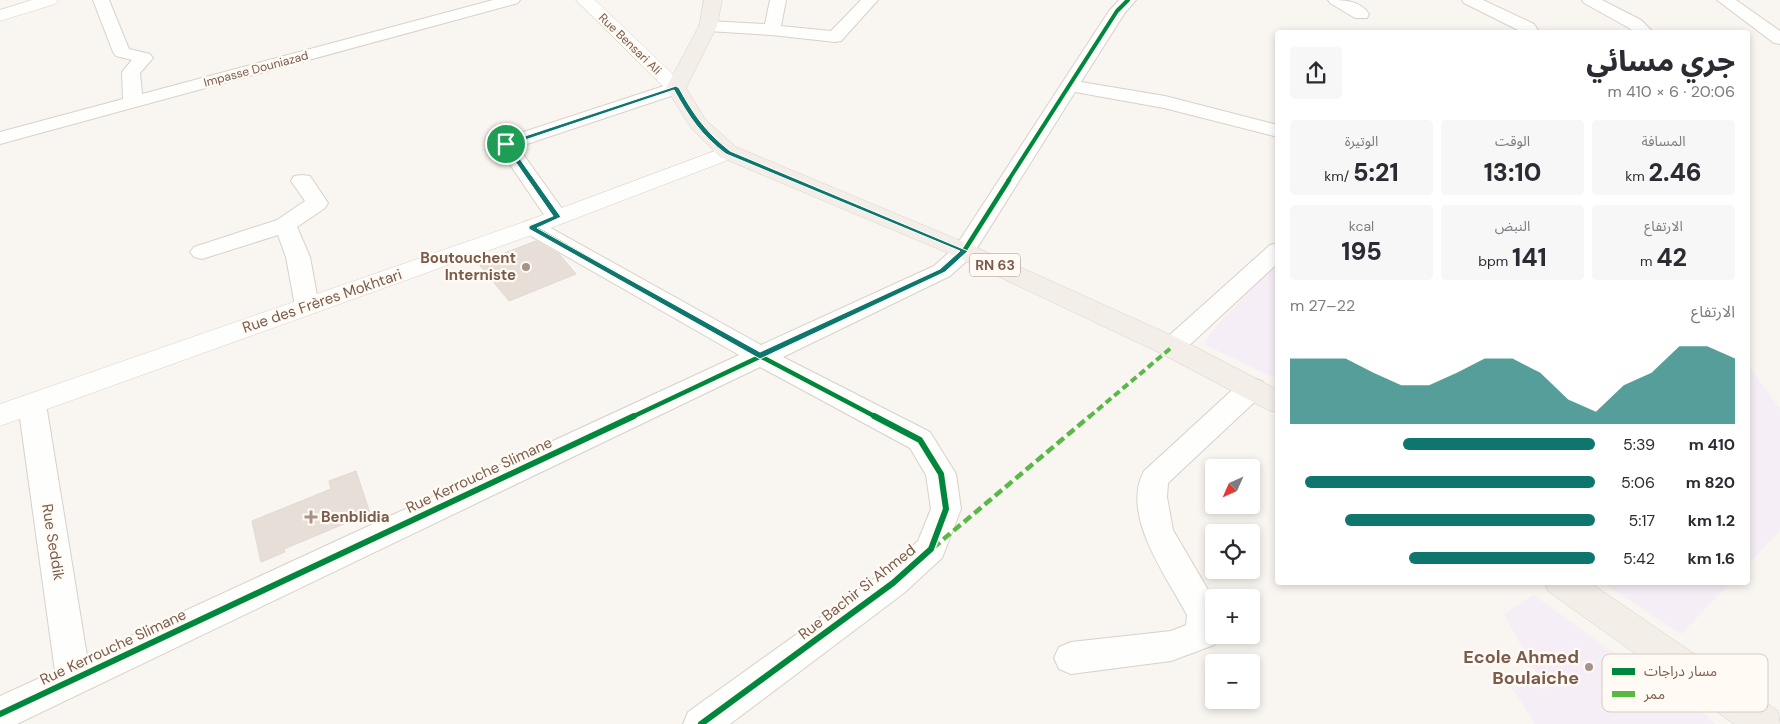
<!DOCTYPE html>
<html lang="ar">
<head>
<meta charset="utf-8">
<style>
  :root { --surface:#fff; --page:#f7f7f7; --text:#2b2b33; --muted:#7c7c81; --accent:#0f766e }
  body { margin:0; font-family:"DM Sans","Noto Sans Arabic",sans-serif; background:var(--page); color:var(--text); direction:rtl; height:100vh; display:flex; flex-direction:column; font-size:19px; white-space:nowrap }
  * { box-sizing:border-box; margin:0 }
  p { font-size:16px; color:var(--muted) }
  .icon { flex:none; width:28px; height:28px; fill:none; stroke:currentColor; stroke-width:2; stroke-linecap:round; stroke-linejoin:round }
  .map { position:relative; flex:1; overflow:hidden; direction:ltr }
  .side { position:absolute; left:1275px; top:30px; width:475px; height:555px; display:flex; flex-direction:column; background:var(--surface); border-radius:5px; box-shadow:0 2px 8px #0003; direction:rtl }
  .side>* { flex:none }
  .needle { width:32px; rotate:225deg }
  .buttons { position:absolute; left:1205px; top:459px; display:grid; gap:10px }
  .buttons a { display:grid; place-items:center; width:55px; height:55px; border-radius:5px; background:var(--surface); box-shadow:0 2px 8px #0003; font-size:25px }
  .pin { position:absolute; display:grid; place-items:center; width:42px; height:42px; color:#fff; margin:-21px; border:2px solid #fff; border-radius:50%; box-shadow:0 1px 5px #0007 }
  .round { display:grid; place-items:center; flex:none; width:52px; height:52px; border-radius:5px; background:var(--page) }
  .head { display:flex; align-items:center; justify-content:space-between; height:85px; padding:0 15px }
  h1 { font-size:28px; font-weight:800; line-height:38px }
  .stats { display:grid; grid-template-columns:repeat(3,1fr); gap:8px; height:85px; padding:5px 15px }
  .stats div { display:grid; align-content:center; border-radius:5px; background:var(--page); text-align:center }
  .stats b { font-size:25px; font-weight:800 }
  .stats small { font-size:14px; font-weight:400 }
  .stats p { font-size:14px }
  .chart { height:140px; padding:10px 15px }
  .chart p { display:flex; justify-content:space-between }
  .chart svg { width:100%; height:90px; margin-top:5px; fill:var(--accent); opacity:.7 }
  ul { padding:0 15px; list-style:none; font-size:16px }
  li { display:grid; grid-template-columns:80px 60px 1fr; align-items:center; height:38px }
  li i { height:12px; border-radius:6px; background:var(--accent) }
  .map>svg:first-child { display:block }
</style>
</head>
<body>
<div class="map">
<svg width="1780" height="724" viewBox="0 0 1780 724">
  <rect width="100%" height="100%" fill="#f9f5f0"/>
  <!-- education -->
  <g fill="#f6eef6">
    <path d="M 1277,263 L 1277,379 L 1203,344 L 1220,322 Z"/>
    <path d="M 1748,365 L 1780,409 L 1780,530 L 1748,564 Z"/>
    <path d="M 1603,583 L 1730,583 L 1681,634 Z"/>
    <path d="M 1534,595 L 1611,651 L 1679,684 L 1690,700 L 1715,724 L 1535,724 L 1509,683 L 1545,689 L 1504,614 Z"/>
  </g>
  <!-- building -->
  <g fill="#e6ded7" stroke="#e2d8d2">
    <path d="M 536,241 L 560,255 L 576,274 L 509,301 L 478,263 Z"/>
    <path d="M 356,471 L 370,513 L 284,549 L 285,552 L 261,562 L 252,521 L 331,489 L 329,481 Z"/>
  </g>
  <g fill="none" stroke-linecap="round" stroke-linejoin="round">
    <!-- minor casing -->
    <g stroke="#d7d1cb" stroke-width="2">
      <g id="minor">
        <path d="M 93,0 L 109,0 L 129,49 L 150,54 L 153,58 L 140,73 L 142,94 L 493,0 L 520,0 L 518,3 L 0,144 L 0,132 L 123,99 L 122,72 L 132,60 L 116,56 L 113,52 Z"/>
        <path d="M 770,0 L 786,0 L 781,26 L 831,31 L 861,0 L 878,0 L 841,41 L 835,42 L 772,35 L 708,31 L 702,30 L 699,26 L 702,22 L 708,21 L 765,24 Z"/>
        <path d="M 1119,0 L 1136,0 L 1124,14 L 1081,82 L 1165,96 L 1278,125 L 1278,137 L 1164,108 L 1075,92 L 972,256 L 950,276 L 783,357 L 930,432 L 956,474 L 961,509 L 942,558 L 904,593 L 730,724 L 683,724 L 688,712 L 882,573 L 918,541 L 931,509 L 926,475 L 910,448 L 760,367 L 17,724 L 0,724 L 0,696 L 55,671 L 18,404 L 22,397 L 32,394 L 42,397 L 46,404 L 87,656 L 739,355 L 524,232 L 521,227 L 524,222 L 532,220 L 540,222 L 761,345 L 934,266 L 956,246 L 1109,11 Z"/>
        <path d="M 1328,0 C 1343,0 1360,0 1369,14 L 1367,18 L 1355,18 L 1330,3 Z"/>
        <path d="M 1462,0 L 1483,0 L 1534,24 L 1539,32 L 1522,32 L 1464,3 Z"/>
        <path d="M 1582,0 L 1602,0 L 1641,20 L 1653,32 L 1634,32 L 1629,28 L 1584,3 Z"/>
        <path d="M 1717,0 L 1736,0 L 1780,31 L 1780,44 L 1774,43 Z"/>
        <path d="M 676,82 L 683,84 L 685,88 L 683,92 L 518,147 L 568,217 L 565,222 L 557,224 L 549,222 L 496,144 L 499,140 Z"/>
        <path d="M 302,175 L 310,176 L 328,203 L 325,208 L 297,227 L 310,257 L 319,306 L 316,312 L 307,314 L 298,312 L 295,306 L 286,257 L 278,235 L 202,259 L 194,257 L 190,252 L 194,247 L 277,220 L 305,201 L 291,181 L 294,176 Z"/>
        <path d="M 1278,243 L 1278,263 L 1181,353 L 1172,356 L 1163,353 L 1159,347 L 1163,341 L 1270,245 Z"/>
        <path d="M 1252,378 L 1262,381 L 1265,388 L 1262,395 L 1168,483 L 1167,497 L 1173,530 L 1214,600 L 1214,635 L 1218,635 L 1214,645 L 1171,661 L 1071,674 L 1059,669 L 1054,658 L 1059,647 L 1071,642 L 1171,631 L 1186,625 L 1187,615 C 1167,577 1120,515 1144,471 L 1242,381 Z"/>
      </g>
    </g>
    <!-- tertiary casing -->
    <g stroke="#d7d1cb" stroke-width="1">
      <g id="tertiary">
        <path d="M 576,0 L 595,0 L 683,84 L 686,88 L 683,92 L 676,94 L 669,92 Z"/>
        <path d="M 728,146 L 736,147 L 739,152 L 736,157 L 540,232 L 0,426 L 0,404 L 524,222 Z"/>
      </g>
    </g>
    <!-- secondary casing -->
    <g stroke="#d9d2cb" stroke-width="1">
      <path id="secondary" d="M 32,0 L 58,0 L 55,4 L 0,21 L 0,10 Z"/>
    </g>
    <!-- primary casing -->
    <g stroke="#dad1cc" stroke-width="1">
      <g id="primary">
        <path d="M 704,0 L 722,0 L 717,26 L 686,88 L 705,119 L 736,147 L 973,246 L 1182,340 L 1278,390 L 1278,413 L 1268,410 L 1162,354 L 955,256 L 720,157 L 691,128 L 666,88 L 699,26 Z"/>
        <path d="M 1544,582 L 1589,582 L 1778,711 L 1780,724 L 1734,724 L 1549,592 Z"/>
      </g>
    </g>
    <!-- minor -->
    <use href="#minor" fill="#fefefd" fill-rule="evenodd"/>
    <!-- tertiary -->
    <use href="#tertiary" fill="#fefefd" fill-rule="evenodd"/>
    <!-- secondary -->
    <use href="#secondary" fill="#fefefd" fill-rule="evenodd"/>
    <!-- primary -->
    <use href="#primary" fill="#f3eee8" fill-rule="evenodd"/>
    <!-- quiet-far1 -->
    <path stroke="#58b947" stroke-width="4" stroke-dasharray="7 4" stroke-linecap="butt" d="M 1089,417 L 1172,347"/>
    <!-- quiet -->
    <path stroke="#58b947" stroke-width="4.5" stroke-dasharray="9 4.5" stroke-linecap="butt" d="M 933,548 L 1090,416"/>
    <!-- cycleway-far2 casing -->
    <g stroke="#fffaf3" stroke-width="6">
      <path id="cycleway-far2" d="M 1008,181 L 1117,11 L 1128,0"/>
    </g>
    <!-- cycleway-far1 casing -->
    <g stroke="#fffaf3" stroke-width="8">
      <g id="cycleway-far1">
        <path d="M 532,227 L 760,356 L 876,417"/>
        <path d="M 632,417 L 942,271 L 964,251 L 1009,180"/>
      </g>
    </g>
    <!-- cycleway casing -->
    <g stroke="#fffaf3" stroke-width="9">
      <g id="cycleway">
        <path d="M 0,714 L 634,416"/>
        <path d="M 701,724 L 893,583 L 931,549 L 946,509 L 941,474 L 920,440 L 874,416"/>
      </g>
    </g>
    <!-- cycleway-far2 -->
    <use href="#cycleway-far2" stroke="#00873e" stroke-width="4"/>
    <!-- cycleway-far1 -->
    <use href="#cycleway-far1" stroke="#00873e" stroke-width="4.5"/>
    <!-- cycleway -->
    <use href="#cycleway" stroke="#00873e" stroke-width="6"/>
  </g>
  <!-- route -->
  <path fill="#0f766e" stroke="#fff" fill-rule="evenodd" d="M 676,86 L 679,88 C 694,115 706,132 730,151 L 968,251 L 945,272 L 760,359 L 529,229 L 529,226 L 553,216 L 503,144 L 504,143 ZM 674,90 C 689,117 701,135 726,154 L 960,251 L 940,269 L 760,352 L 537,228 L 561,217 L 510,145 Z"/>
  <!-- markers -->
  <g fill="#a69286" stroke="#fffaf3" stroke-width="2">
    <circle cx="526" cy="267" r="5"/>
    <path d="M308.5 509.5h5v5h5v5h-5v5h-5v-5h-5v-5h5z"/>
    <circle cx="1589" cy="667" r="5"/>
  </g>
  <g text-anchor="middle" stroke-width="4.5" stroke-linejoin="round" paint-order="stroke">
    <!-- far-street labels -->
    <g font-size="12" fill="#7a5c4d" stroke="#fffaf3">
      <text transform="translate(630 44) rotate(44)" y="4">Rue Bensari Ali</text>
      <text transform="translate(256 69) rotate(-15)" y="4">Impasse Douniazad</text>
    </g>
    <!-- shield labels -->
    <rect fill="#fffaf3" stroke="#a28b7f" stroke-width="1" x="970" y="253.5" width="50" height="23" rx="4"/>
    <g font-size="14" font-weight="bold" fill="#7a5c4d">
      <text x="995" y="270">RN 63</text>
    </g>
    <!-- poi labels -->
    <g font-size="15" font-weight="bold" fill="#7a5c4d" stroke="#fffaf3" text-anchor="end">
      <text x="516" y="263">Boutouchent<tspan x="516" dy="17">Interniste</tspan></text>
      <text x="321" y="522" text-anchor="start">Benblidia</text>
    </g>
    <!-- street labels -->
    <g font-size="15" fill="#7a5c4d" stroke="#fffaf3">
      <text transform="translate(322 301) rotate(-19)" y="5">Rue des Frères Mokhtari</text>
      <text transform="translate(479 475) rotate(-25)" y="5">Rue Kerrouche Slimane</text>
      <text transform="translate(53 542) rotate(81)" y="5">Rue Seddik</text>
      <text transform="translate(857 592) rotate(-38)" y="5">Rue Bachir Si Ahmed</text>
      <text transform="translate(113 647) rotate(-25)" y="5">Rue Kerrouche Slimane</text>
    </g>
    <!-- near-poi labels -->
    <g font-size="18" font-weight="bold" fill="#7a5c4d" stroke="#fffaf3" text-anchor="end">
      <text x="1579" y="663">Ecole Ahmed<tspan x="1579" dy="21">Boulaiche</tspan></text>
    </g>
  </g>
  <!-- legend -->
  <rect x="1602" y="654" width="166" height="58" rx="8" fill="#fffaf3" stroke="#d7cbc1" stroke-width="1"/>
  <rect x="1612" y="668" width="23" height="7" fill="#00873e"/>
  <rect x="1612" y="691" width="23" height="6" fill="#58b947"/>
  <g font-size="14" fill="#7a5c4d">
    <text x="1644" y="676">مسار دراجات</text>
    <text x="1644" y="699">ممر</text>
  </g>
</svg>
<div class="buttons">
<a><svg class="needle" viewBox="-14 -14 28 28"><path d="M0-13l5 13h-10z" fill="#e53935"/><path d="M0 13l5-13h-10z" fill="#7c7c81"/></svg></a>
<a><svg class="icon" aria-label="locate" viewBox="0 0 24 24"><circle cx="12" cy="12" r="6"/><path d="M12 2v4M12 18v4M2 12h4M18 12h4"/></svg></a>
<a>+</a>
<a>−</a>
</div>
<div class="pin" style="left:506px;top:144px;background:#1e9e55"><svg class="icon" aria-label="arrive" viewBox="0 0 24 24"><path d="M6 21V4h12l-3 4 3 4H6"/></svg></div>
<section class="side">
<div class="head"><div><h1>جري مسائي</h1><p>20:06 · 6 × 410 m</p></div><a class="round"><svg class="icon" aria-label="share" viewBox="0 0 24 24"><path d="M12 15V3M7 8l5-5 5 5M5 13v7h14v-7"/></svg></a></div>
<div class="stats">
<div><p>المسافة</p><b>2.46<small> km</small></b></div>
<div><p>الوقت</p><b>13:10</b></div>
<div><p>الوتيرة</p><b>5:21<small> /km</small></b></div>
</div>
<div class="stats">
<div><p>الارتفاع</p><b>42<small> m</small></b></div>
<div><p>النبض</p><b>141<small> bpm</small></b></div>
<div><p>kcal</p><b>195</b></div>
</div>
<div class="chart"><p><span>الارتفاع</span>22–27 m</p>
<svg viewBox="0 0 160 44" preserveAspectRatio="none"><path d="M0 44V12L10 12L20 12L30 19L40 25L50 25L60 19L70 12L80 12L90 19L100 32L110 38L120 25L130 19L140 6L150 6L160 12V44z"/></svg>
</div>
<ul>
<li><b>410 m</b>5:39<i style="width:63%"></i></li>
<li><b>820 m</b>5:06<i style="width:95%"></i></li>
<li><b>1.2 km</b>5:17<i style="width:82%"></i></li>
<li><b>1.6 km</b>5:42<i style="width:61%"></i></li>
</ul>
</section>
</div>
</body>
</html>
